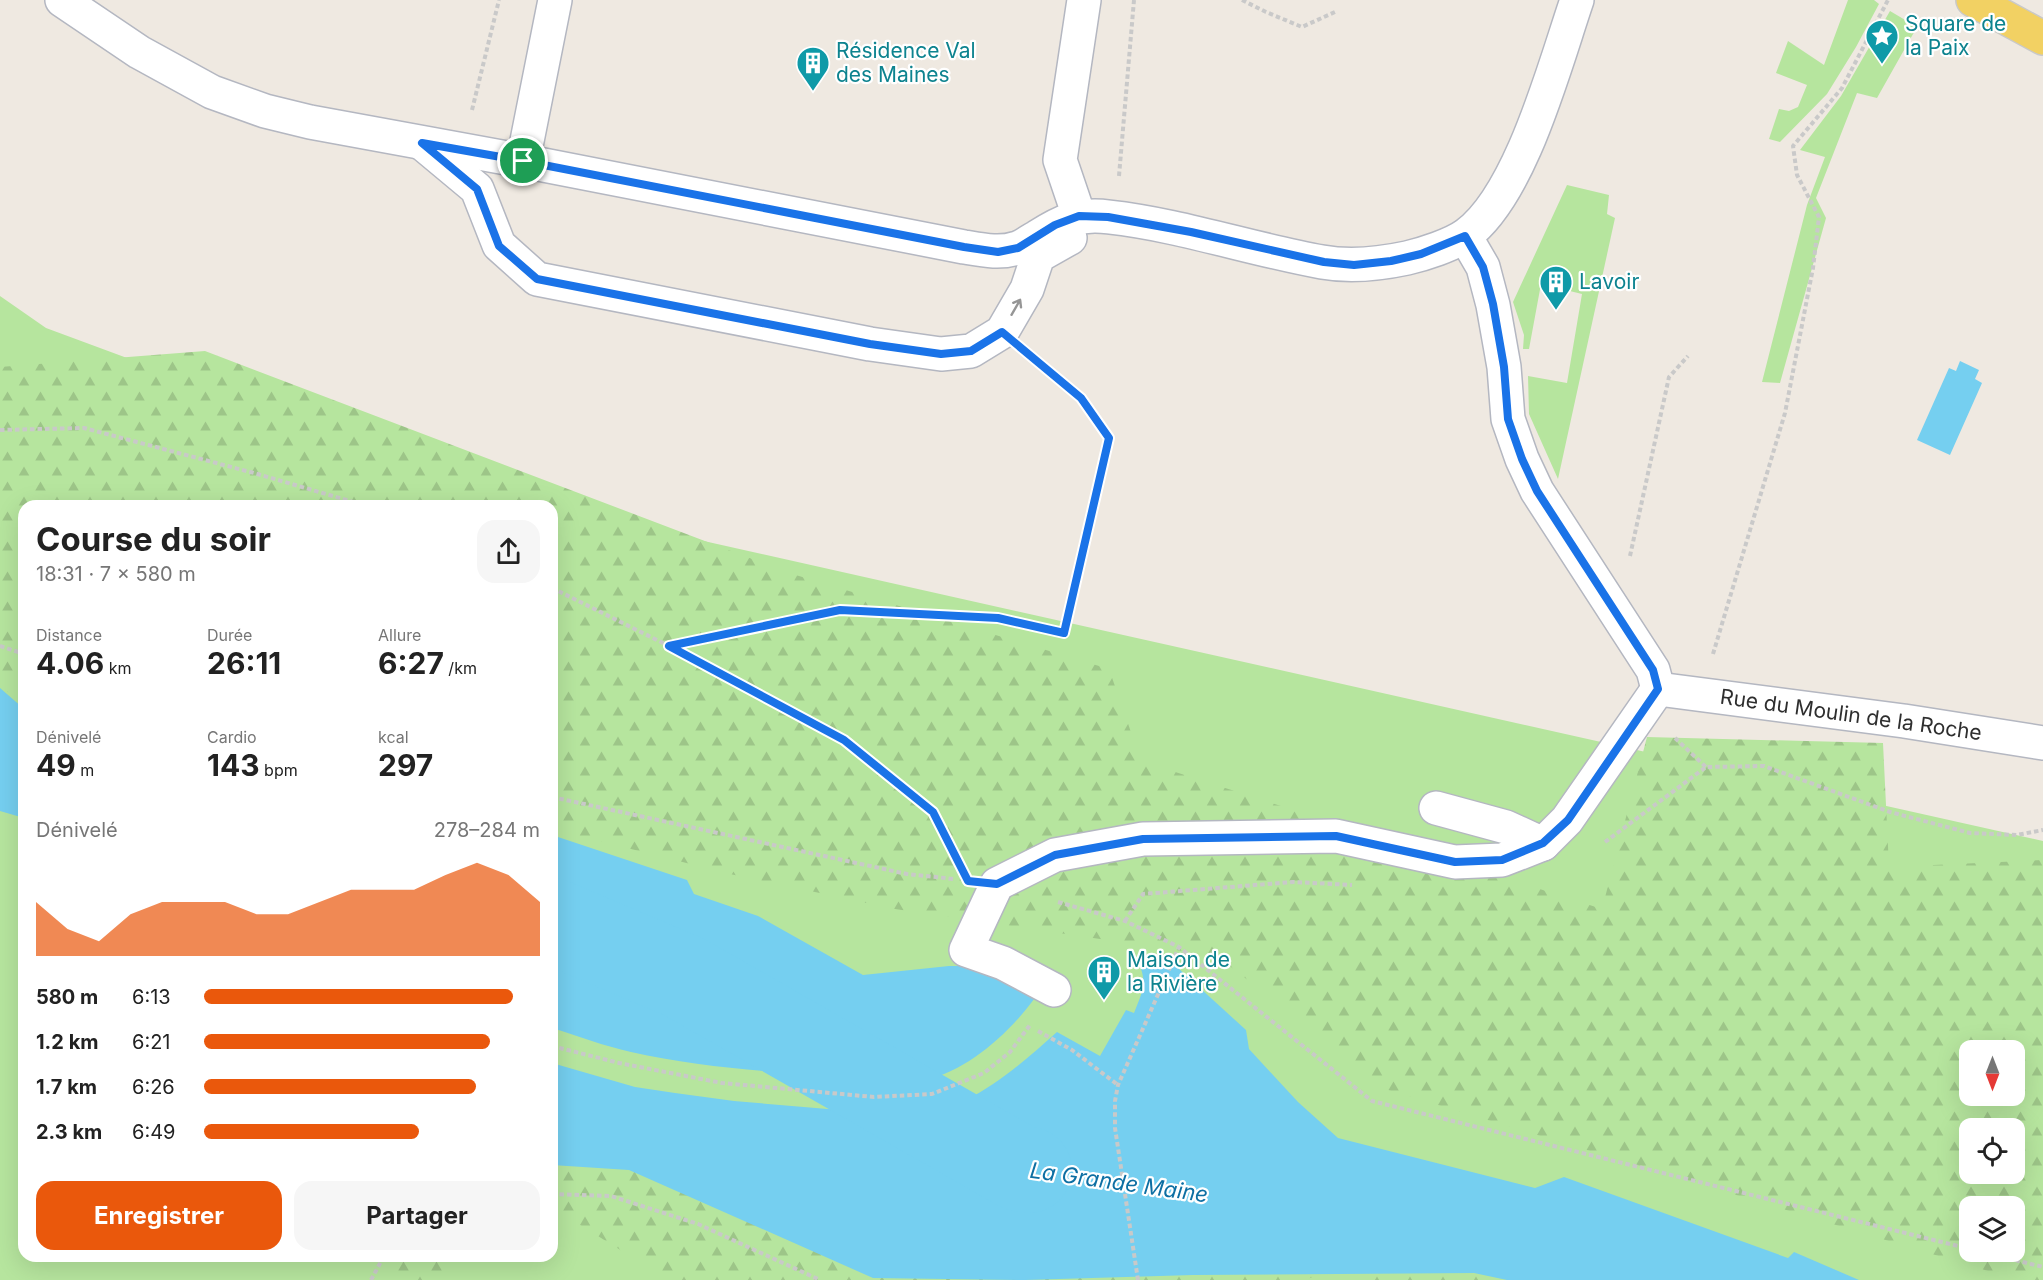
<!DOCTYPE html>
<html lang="fr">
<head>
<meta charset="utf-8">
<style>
  :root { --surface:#fff; --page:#f6f6f6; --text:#222; --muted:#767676; --accent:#ea580c }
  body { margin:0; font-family:Inter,sans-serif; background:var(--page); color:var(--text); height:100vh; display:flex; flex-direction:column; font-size:22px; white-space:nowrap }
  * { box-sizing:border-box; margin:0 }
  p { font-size:20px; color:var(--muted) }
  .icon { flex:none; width:33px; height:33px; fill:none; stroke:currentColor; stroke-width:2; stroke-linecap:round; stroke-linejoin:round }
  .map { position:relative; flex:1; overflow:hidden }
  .sheet { position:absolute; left:18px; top:500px; width:540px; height:762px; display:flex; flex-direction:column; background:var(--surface); border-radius:18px; box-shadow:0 6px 24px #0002 }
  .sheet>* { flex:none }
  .needle { width:39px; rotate:180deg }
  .tools { position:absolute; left:1959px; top:1040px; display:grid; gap:12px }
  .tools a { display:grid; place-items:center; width:66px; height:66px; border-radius:12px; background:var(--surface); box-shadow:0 6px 24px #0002; font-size:30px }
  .pin { position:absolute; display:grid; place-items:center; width:51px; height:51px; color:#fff; margin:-26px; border:3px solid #fff; border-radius:50%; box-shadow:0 2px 6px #0007 }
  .round { display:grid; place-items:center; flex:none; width:63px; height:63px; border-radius:18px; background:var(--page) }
  .head { display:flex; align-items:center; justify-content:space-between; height:102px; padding:0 18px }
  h1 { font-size:33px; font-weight:700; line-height:45px }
  .figures { display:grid; grid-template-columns:repeat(3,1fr); gap:9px; height:102px; padding:6px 18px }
  .figures div { display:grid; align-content:center }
  .figures b { font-size:30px; font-weight:700 }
  .figures small { font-size:16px; font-weight:400 }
  .figures p { font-size:16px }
  .chart { height:168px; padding:12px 18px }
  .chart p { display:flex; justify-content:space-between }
  .chart svg { width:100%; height:108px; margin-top:6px; fill:var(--accent); opacity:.7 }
  .action { display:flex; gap:12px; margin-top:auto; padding:12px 18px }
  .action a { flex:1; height:69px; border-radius:18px; background:var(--accent); color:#fff; font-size:24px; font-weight:700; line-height:69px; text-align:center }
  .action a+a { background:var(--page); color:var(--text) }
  ul { padding:0 18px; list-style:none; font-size:20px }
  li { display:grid; grid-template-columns:96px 72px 1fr; align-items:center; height:45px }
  li i { height:15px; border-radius:8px; background:var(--accent) }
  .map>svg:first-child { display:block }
</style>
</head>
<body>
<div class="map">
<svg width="2043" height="1280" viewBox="0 0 2043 1280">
  <defs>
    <pattern id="forest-firs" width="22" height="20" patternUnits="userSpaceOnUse" patternTransform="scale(1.5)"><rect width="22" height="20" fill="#b6e59e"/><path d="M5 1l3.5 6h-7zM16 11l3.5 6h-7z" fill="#9dc588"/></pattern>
  </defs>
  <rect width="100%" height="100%" fill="#efe9e1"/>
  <!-- grass -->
  <g fill="#b6e59e" fill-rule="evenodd">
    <path d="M 1848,0 L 1874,0 L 1879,4 L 1856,47 L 1827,94 L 1780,142 L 1769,139 L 1779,109 L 1789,111 L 1798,107 L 1807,85 L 1776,73 L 1788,41 L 1824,65 Z"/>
    <path d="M 1890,11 L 1917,27 L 1877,98 L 1857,93 L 1816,198 L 1826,218 L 1780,383 L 1762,382 L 1807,205 L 1825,157 L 1800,150 L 1841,96 Z"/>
    <path d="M 1567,185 L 1609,195 L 1607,214 L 1615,218 L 1558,479 L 1529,414 L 1528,376 L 1567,383 L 1582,294 L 1541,284 L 1529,349 L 1523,349 L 1524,335 L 1513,302 Z"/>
    <path d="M 0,296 L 46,328 L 497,495 L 24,506 L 24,1256 L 552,1256 L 552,507 L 2043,841 L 2043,1280 L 0,1280 ZM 1970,1050 L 2014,1050 L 2014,1095 L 1970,1095 ZM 1970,1128 L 2014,1128 L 2014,1173 L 1970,1173 ZM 1970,1206 L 2014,1206 L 2014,1251 L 1970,1251 Z"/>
  </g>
  <!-- forest -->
  <g fill="url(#forest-firs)" fill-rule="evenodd">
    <path d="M 205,351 L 789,573 L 1109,669 L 1141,761 L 1602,909 L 1647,737 L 1883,743 L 1889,867 L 2043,860 L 2043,1280 L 2018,1280 L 1388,1090 L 1217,956 L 895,909 L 730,874 L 552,829 L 552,506 L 24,506 L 24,696 L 0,690 L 0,367 ZM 1970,1050 L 2014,1050 L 2014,1095 L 1970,1095 ZM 1970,1128 L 2014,1128 L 2014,1173 L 1970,1173 ZM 1970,1206 L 2014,1206 L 2014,1251 L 1970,1251 Z"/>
    <path d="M 552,1108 L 1374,1241 L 1578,1280 L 1374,1280 L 1347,1264 L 1305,1280 L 669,1280 L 572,1220 L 552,1220 Z"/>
    <path d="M 397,1256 L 448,1256 L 445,1280 L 389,1280 Z"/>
  </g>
  <!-- water -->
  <g fill="#75cff0">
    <path d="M 1960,361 L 1979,370 L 1975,379 L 1982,383 L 1950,455 L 1917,440 L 1949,368 L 1956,371 Z"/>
    <path d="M 0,688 L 23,708 L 24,707 L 24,818 L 0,811 Z"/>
    <path d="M 552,835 L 687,880 L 694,894 L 758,916 L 863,975 L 949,966 L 968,966 L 1039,992 C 1014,1029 970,1070 926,1080 C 910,1084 871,1078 853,1077 C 779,1073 703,1068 631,1052 C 604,1046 578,1036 552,1028 Z"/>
    <path d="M 1167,958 L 1246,1030 L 1249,1049 L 1298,1102 L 1338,1138 L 1535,1188 L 1564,1177 L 1788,1258 L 1794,1252 L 1859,1280 L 1507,1280 L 1474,1273 L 1193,1275 L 1025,1280 L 873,1278 L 629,1170 L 552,1165 L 552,1063 L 635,1087 L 675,1093 L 734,1101 L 899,1115 C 962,1118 1013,1071 1057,1032 L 1100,1056 L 1126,1010 L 1134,1013 C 1141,995 1148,983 1139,964 Z"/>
  </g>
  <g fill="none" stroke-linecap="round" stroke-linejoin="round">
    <!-- river -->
    <path stroke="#75cff0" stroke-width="86" d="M 552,921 L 684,977 L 1019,1168 L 1029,1170"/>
    <!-- minor casing -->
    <g stroke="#b4b7c1" stroke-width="36">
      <g id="minor">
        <path d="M 62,0 L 139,52 L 212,92 L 265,111 L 310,122 L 523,161 L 964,247 C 982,250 1000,254 1017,248 C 1024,246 1031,240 1037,237 C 1062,221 1079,213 1109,217 C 1181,225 1250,249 1322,262 C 1350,267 1379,264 1407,258 C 1424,254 1452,245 1466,235 C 1521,195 1555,64 1577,0"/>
        <path d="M 423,144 L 477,189 L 499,245 L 537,279 L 870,344 L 941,354 L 971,351 L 1002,332 L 1027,289 L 1038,256 L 1070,238"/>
        <path d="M 523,161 L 555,0"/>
        <path d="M 1079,216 L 1060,160 L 1084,0"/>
        <path d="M 1465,236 L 1483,267 L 1493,305 L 1504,367 L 1508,419 L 1522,459 L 1537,491 L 1653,670 L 1658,689"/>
        <path d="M 1658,689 L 1904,721 L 2043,743"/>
        <path d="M 1436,808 L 1506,827 L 1543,844"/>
        <path d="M 1054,990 L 1003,963 L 966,950 L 997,884 L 1055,855 L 1143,839 L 1336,836 L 1455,862 L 1502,860 L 1543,844 L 1567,820 L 1658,689"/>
      </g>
    </g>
    <!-- major casing -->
    <g stroke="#c9c9c9" stroke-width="36">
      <path id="major" d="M 1973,0 L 2043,38"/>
    </g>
    <!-- path -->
    <g stroke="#c9c9c9" stroke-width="4" stroke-dasharray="4.5 3" stroke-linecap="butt">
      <path d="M 1242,0 L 1266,12 L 1302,27 L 1337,11"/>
      <path d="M 472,110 L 499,0"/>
      <path d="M 1119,176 L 1134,0"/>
      <path d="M 0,430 L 84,428 L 254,473 L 367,506"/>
      <path d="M 1630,556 L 1669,377 L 1688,356"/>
      <path d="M 552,588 L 669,646 L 844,740 L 933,812 L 960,864"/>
      <path d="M 0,646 L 24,654"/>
      <path d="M 669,646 L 840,610 L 998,618 L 1064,634 L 1109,438 L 1081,398 L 1033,357"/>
      <path d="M 1713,654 L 1785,413 L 1813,268 L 1819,217 L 1797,175 L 1793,146 L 1842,88 L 1888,0"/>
      <path d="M 1675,738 L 1706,767"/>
      <path d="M 552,797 L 907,874 L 954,879"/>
      <path d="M 1605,842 L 1706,767 L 1764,766 L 1890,812 L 1970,833 L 2017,835 L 2043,830"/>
      <path d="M 1058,902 L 1125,921 L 1179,947 L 1372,1101 L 1970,1249"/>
      <path d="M 1125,921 L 1143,894 L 1293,882 L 1352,885"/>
      <path d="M 1038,1031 L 1072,1050 L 1118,1085"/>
      <path d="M 552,1046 L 619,1063 L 722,1083 L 874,1097 L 932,1094 L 984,1073 L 1010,1052 L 1030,1025"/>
      <path d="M 552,1194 L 611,1196 L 698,1224 L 820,1280"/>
      <path d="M 1979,1251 L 2043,1267"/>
      <path d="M 371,1280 L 384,1256"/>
      <path d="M 1138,1280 L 1115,1128 L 1115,1101 L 1118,1085 L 1179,947"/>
    </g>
    <!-- minor -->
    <use href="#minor" stroke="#fff" stroke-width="33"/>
    <!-- major -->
    <use href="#major" stroke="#f2d163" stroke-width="33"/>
  </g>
  <!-- one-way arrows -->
  <defs><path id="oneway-shaft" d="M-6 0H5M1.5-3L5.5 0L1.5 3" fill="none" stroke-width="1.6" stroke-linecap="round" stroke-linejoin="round" transform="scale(1.5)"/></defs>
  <use stroke="#969696" href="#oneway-shaft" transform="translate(1016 307) rotate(-60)"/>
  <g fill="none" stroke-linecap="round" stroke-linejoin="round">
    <!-- route casing -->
    <g stroke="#fff" stroke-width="12">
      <path id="route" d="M 422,143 L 523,161 L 964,247 L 998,252 L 1018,248 L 1055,225 L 1079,216 L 1108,217 L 1191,232 L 1324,262 L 1354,265 L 1391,261 L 1421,254 L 1465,236 L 1483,267 L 1493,304 L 1504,367 L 1508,419 L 1522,459 L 1537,491 L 1653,670 L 1658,689 L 1568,820 L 1543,843 L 1502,860 L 1455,862 L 1336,836 L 1143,839 L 1055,855 L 997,884 L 968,881 L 933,812 L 844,740 L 669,646 L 840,610 L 998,618 L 1064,633 L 1109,438 L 1081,398 L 1002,332 L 971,351 L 941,354 L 870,344 L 537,279 L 499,246 L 477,189 Z"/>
    </g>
    <!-- route -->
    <use href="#route" stroke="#1a73e8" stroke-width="8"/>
  </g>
  <!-- icons -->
  <defs>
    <g id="sight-pin" transform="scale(1.725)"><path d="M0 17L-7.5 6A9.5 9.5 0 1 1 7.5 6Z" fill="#0f9aa8" stroke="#fff"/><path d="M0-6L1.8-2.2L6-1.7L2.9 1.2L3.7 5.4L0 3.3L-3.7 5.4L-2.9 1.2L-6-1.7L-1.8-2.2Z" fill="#fff"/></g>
    <g id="building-pin" transform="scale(1.725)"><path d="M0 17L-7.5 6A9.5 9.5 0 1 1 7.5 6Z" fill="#0f9aa8" stroke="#fff"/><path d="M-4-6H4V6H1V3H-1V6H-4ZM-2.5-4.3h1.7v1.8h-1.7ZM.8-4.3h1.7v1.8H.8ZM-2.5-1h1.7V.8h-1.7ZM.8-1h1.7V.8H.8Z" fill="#fff"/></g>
  </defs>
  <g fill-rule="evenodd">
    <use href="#sight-pin" x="1882" y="36"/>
    <use href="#building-pin" x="813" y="63"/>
    <use href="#building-pin" x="1556" y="282"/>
    <use href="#building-pin" x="1104" y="972"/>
  </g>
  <g text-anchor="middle" stroke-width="4.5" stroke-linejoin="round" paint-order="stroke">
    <!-- culture labels -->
    <g font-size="21" fill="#0d838f" stroke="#fff" text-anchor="start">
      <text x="1905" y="31">Square de<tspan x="1905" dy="24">la Paix</tspan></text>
      <text x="836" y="58">Résidence Val<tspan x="836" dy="24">des Maines</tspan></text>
      <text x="1579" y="289">Lavoir</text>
      <text x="1127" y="967">Maison de<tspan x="1127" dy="24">la Rivière</tspan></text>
    </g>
    <!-- street labels -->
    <g font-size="21" fill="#2e2e2e" stroke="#fff">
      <text transform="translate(1851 715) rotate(8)" y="7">Rue du Moulin de la Roche</text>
    </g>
    <!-- water labels -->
    <g font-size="22" font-style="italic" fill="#0d6fa3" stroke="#fff">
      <text transform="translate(1119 1182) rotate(8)" y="8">La Grande Maine</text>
    </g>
  </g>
</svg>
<div class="tools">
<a><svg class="needle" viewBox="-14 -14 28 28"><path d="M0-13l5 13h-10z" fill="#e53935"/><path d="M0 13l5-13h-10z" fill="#767676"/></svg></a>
<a><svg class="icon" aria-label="locate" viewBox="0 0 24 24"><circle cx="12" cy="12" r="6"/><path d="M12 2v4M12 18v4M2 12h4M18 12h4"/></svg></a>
<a><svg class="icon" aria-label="layers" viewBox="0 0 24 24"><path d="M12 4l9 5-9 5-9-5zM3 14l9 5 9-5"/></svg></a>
</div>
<div class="pin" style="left:523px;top:161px;background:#1e9e55"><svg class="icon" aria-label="arrive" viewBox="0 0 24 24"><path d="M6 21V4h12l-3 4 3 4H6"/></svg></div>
<section class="sheet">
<div class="head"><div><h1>Course du soir</h1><p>18:31 · 7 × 580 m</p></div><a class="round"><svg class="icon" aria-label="share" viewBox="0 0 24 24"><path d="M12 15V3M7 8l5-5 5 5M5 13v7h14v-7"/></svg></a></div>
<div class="figures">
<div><p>Distance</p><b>4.06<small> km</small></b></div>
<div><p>Durée</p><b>26:11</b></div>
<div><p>Allure</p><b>6:27<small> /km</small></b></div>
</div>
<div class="figures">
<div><p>Dénivelé</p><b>49<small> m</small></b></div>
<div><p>Cardio</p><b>143<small> bpm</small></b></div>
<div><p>kcal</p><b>297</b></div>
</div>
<div class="chart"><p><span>Dénivelé</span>278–284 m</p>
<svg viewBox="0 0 160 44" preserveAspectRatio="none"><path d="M0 44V22L10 33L20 38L30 27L40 22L50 22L60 22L70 27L80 27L90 22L100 17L110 17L120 17L130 11L140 6L150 11L160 22V44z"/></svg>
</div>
<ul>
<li><b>580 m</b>6:13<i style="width:92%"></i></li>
<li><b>1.2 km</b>6:21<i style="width:85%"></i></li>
<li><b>1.7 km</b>6:26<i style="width:81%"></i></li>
<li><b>2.3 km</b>6:49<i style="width:64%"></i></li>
</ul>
<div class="action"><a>Enregistrer</a><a>Partager</a></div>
</section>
</div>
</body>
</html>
